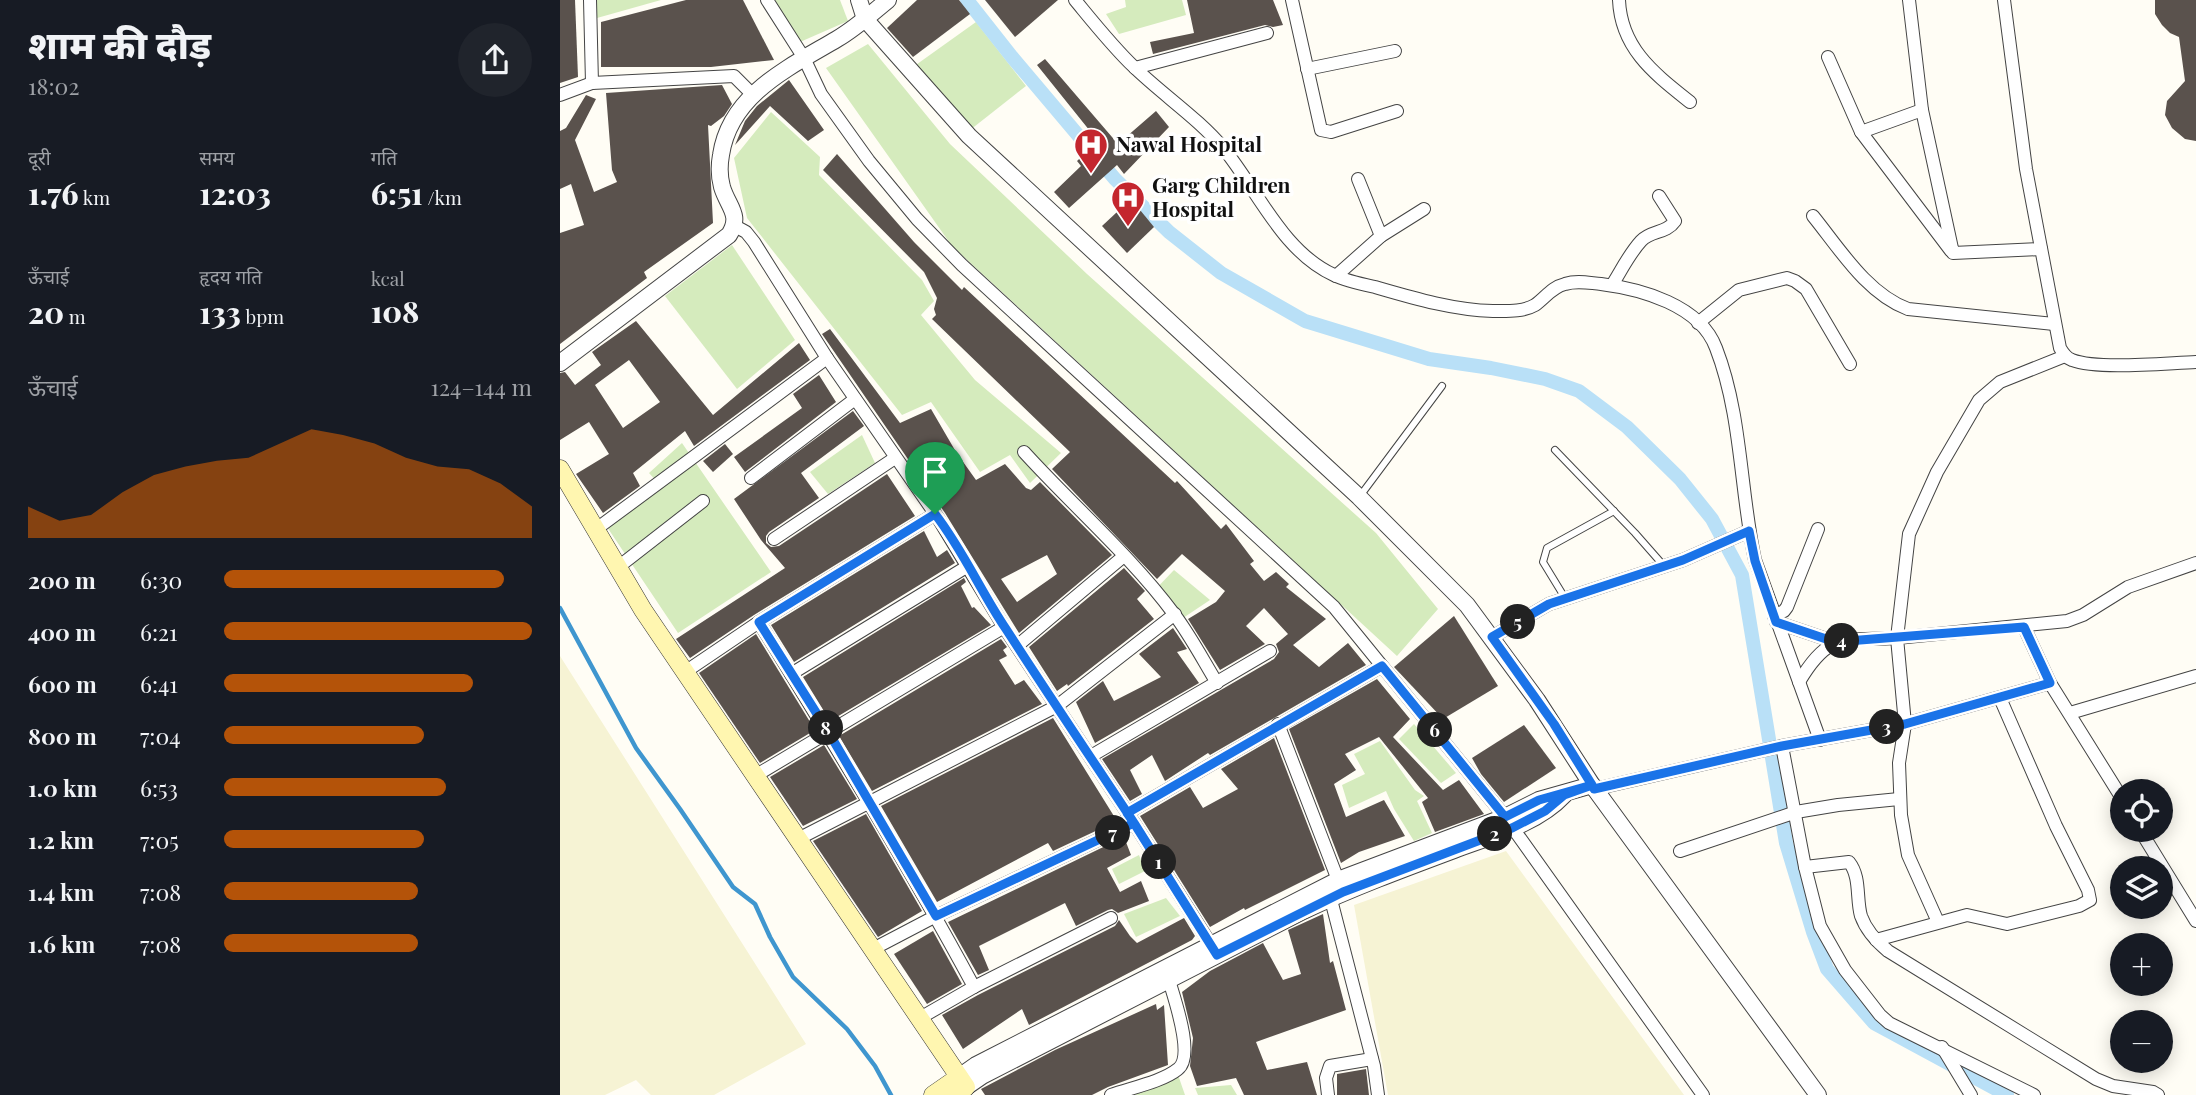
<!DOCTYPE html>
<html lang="hi">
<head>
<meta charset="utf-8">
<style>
  :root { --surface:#171b24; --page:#20242c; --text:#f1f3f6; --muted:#9ea1a6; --accent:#b45309 }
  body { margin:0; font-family:"Playfair Display","Noto Sans Devanagari",serif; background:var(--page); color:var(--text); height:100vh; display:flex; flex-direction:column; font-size:26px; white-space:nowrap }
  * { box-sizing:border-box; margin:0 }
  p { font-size:23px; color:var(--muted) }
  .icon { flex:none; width:38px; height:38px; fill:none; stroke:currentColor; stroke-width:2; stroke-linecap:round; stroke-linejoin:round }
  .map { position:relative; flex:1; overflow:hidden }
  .drawer { display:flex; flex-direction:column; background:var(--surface); width:560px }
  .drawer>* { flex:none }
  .tools { position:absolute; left:1550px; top:779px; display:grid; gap:14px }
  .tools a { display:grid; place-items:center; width:63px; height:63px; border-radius:50%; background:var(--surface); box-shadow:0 4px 18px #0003; font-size:35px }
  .pin { position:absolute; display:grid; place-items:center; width:60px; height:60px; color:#fff; margin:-72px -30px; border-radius:50% 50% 50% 0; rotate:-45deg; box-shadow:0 0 7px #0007 }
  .pin .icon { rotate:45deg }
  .km { position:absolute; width:35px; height:35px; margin:-18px; border-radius:50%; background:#222; color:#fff; font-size:19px; line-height:35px; text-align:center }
  .round { display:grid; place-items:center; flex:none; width:74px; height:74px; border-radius:37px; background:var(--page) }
  .overview { display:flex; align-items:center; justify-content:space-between; height:119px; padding:0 28px }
  h1 { font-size:38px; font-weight:800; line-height:52px }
  .metrics { display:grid; grid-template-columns:repeat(3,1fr); gap:10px; height:119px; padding:7px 28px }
  .metrics div { display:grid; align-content:center }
  .metrics b { font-size:30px; font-weight:800 }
  .metrics small { font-size:19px; font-weight:400 }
  .metrics p { font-size:19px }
  .chart { height:196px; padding:14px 28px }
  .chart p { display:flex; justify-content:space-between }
  .chart svg { width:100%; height:126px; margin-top:7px; fill:var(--accent); opacity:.7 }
  ul { padding:0 28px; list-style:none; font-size:23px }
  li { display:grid; grid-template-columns:112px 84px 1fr; align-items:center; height:52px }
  li i { height:18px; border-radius:9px; background:var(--accent) }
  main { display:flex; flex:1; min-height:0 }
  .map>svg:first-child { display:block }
</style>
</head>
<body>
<main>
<section class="drawer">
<div class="overview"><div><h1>शाम की दौड़</h1><p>18:02</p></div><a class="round"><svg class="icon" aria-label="share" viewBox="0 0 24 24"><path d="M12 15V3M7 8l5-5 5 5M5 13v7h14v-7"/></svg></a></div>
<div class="metrics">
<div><p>दूरी</p><b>1.76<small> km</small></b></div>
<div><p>समय</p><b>12:03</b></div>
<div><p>गति</p><b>6:51<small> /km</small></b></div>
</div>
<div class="metrics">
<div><p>ऊँचाई</p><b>20<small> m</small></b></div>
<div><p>हृदय गति</p><b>133<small> bpm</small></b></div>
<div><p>kcal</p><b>108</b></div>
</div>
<div class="chart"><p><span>ऊँचाई</span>124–144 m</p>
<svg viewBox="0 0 160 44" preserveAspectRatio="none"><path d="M0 44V33L10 38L20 36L30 28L40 22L50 19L60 17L70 16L80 11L90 6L100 8L110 11L120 16L130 19L140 20L150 25L160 33V44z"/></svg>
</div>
<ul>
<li><b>200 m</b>6:30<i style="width:91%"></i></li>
<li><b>400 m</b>6:21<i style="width:100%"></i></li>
<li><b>600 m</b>6:41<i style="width:81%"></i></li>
<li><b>800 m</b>7:04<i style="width:65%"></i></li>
<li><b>1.0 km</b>6:53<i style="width:72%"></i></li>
<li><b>1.2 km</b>7:05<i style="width:65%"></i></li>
<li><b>1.4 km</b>7:08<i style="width:63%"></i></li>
<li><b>1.6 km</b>7:08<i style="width:63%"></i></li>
</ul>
</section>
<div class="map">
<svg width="1636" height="1095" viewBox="0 0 1636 1095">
  <rect width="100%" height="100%" fill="#fffdf5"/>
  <!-- farmland -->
  <g fill="#f6f3d4">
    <path d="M 0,656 L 246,1044 L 154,1095 L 91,1095 L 76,1080 L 45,1095 L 0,1095 Z"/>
    <path d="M 946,851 L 1124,1095 L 828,1095 L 794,905 Z"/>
  </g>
  <!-- green -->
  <g fill="#d5ebbd">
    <path d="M 37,0 L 101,0 L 37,18 Z"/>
    <path d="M 215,0 L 280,0 L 288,21 L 240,42 Z"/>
    <path d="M 565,0 L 622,0 L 626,15 L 559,34 L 546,14 L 566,7 Z"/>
    <path d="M 416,22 L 466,86 L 405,134 L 353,67 Z"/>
    <path d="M 308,44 L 390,144 L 527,274 L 816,533 L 878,609 L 837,656 L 392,246 L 266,68 Z"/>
    <path d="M 211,112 L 260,157 L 259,175 L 362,280 L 374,301 L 361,315 L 415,380 L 501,453 L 470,483 L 450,455 L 420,472 L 371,402 L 342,415 L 187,218 L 174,158 Z"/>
    <path d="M 172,245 L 235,340 L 177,389 L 105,296 Z"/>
    <path d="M 302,435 L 315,463 L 268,494 L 250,472 Z"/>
    <path d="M 122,443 L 211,572 L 118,633 L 47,527 L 100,485 L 89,473 Z"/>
    <path d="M 614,570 L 650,600 L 617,622 L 591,594 Z"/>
    <path d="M 854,724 L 896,773 L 881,783 L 839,739 Z"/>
    <path d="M 820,741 L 855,790 L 864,796 L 857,801 L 872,833 L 854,841 L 834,809 L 826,791 L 789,808 L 782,785 L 805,774 L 794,754 Z"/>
    <path d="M 579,855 L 585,871 L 559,884 L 552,869 Z"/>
    <path d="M 606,898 L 620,916 L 576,937 L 564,914 Z"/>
    <path d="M 617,1072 L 625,1095 L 557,1095 Z"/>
    <path d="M 671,1085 L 677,1095 L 638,1095 L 635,1088 Z"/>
  </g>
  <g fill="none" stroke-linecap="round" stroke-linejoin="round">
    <!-- stream -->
    <path stroke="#3f96cf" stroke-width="4.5" d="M 0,608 L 76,748 L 120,809 L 173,887 L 195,904 L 210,937 L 233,977 L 287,1029 L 315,1066 L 331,1095"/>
    <!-- canal -->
    <path stroke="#b9e0f7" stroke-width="14" d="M 407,0 L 452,57 L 555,179 L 609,232 L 661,273 L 745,321 L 869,359 L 931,368 L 985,379 L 1019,391 L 1067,427 L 1120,479 L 1152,519 L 1182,575 L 1226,843 L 1253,932 L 1267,969 L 1314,1023 L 1447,1095"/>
  </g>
  <!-- building -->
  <g fill="#5a524d" fill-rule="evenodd">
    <path d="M 0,0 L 15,0 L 18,77 L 0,83 Z"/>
    <path d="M 126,0 L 183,0 L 214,60 L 151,67 L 41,67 L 41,22 Z"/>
    <path d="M 357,0 L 399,0 L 410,14 L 353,57 L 327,28 Z"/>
    <path d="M 425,0 L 498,0 L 455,37 Z"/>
    <path d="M 627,0 L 713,0 L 723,25 L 713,27 L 705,25 L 593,54 L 590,42 L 634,33 Z"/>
    <path d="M 1595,0 L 1636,0 L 1636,141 L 1625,139 L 1612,128 L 1605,115 L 1607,101 L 1625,81 L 1619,37 L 1610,33 L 1602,25 L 1595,14 Z"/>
    <path d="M 485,59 L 558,144 L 596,111 L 609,127 L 564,174 L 557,165 L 509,208 L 494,192 L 521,166 L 517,161 L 538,141 L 477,65 Z"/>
    <path d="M 229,80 L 264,130 L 248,141 L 210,106 L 175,145 L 185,121 L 197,106 Z"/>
    <path d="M 162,85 L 172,104 L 164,116 L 151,126 L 148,125 L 153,223 L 84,272 L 87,278 L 0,344 L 0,233 L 24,225 L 11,184 L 0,189 L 0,131 L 6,128 L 26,95 L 36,99 L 15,140 L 34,192 L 57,182 L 52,170 L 46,93 Z"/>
    <path d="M 277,154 L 354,242 L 402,290 L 404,287 L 615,483 L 617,481 L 661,529 L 666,524 L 694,561 L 690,564 L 704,581 L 716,572 L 729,584 L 726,587 L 766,619 L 733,645 L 759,667 L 788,643 L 806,665 L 650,755 L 648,753 L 605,781 L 592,755 L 570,770 L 582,794 L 570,801 L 542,759 L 714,659 L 719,652 L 716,644 L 728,634 L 704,608 L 686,626 L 705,644 L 660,670 L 628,619 L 656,602 L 665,591 L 622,554 L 597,579 L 492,469 L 510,452 L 372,319 L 376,315 L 374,309 L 377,298 L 364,272 L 263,170 Z"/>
    <path d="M 571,199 L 594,227 L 567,253 L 542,226 Z"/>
    <path d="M 76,321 L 153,415 L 239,343 L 250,360 L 134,446 L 125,431 L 73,473 L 80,486 L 43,513 L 16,474 L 49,454 L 29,422 L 0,440 L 0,373 L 5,372 L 15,385 L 41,365 L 32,352 ZM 69,360 L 100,402 L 63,428 L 35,385 Z"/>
    <path d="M 270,329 L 340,423 L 371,409 L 396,452 L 416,480 L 445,464 L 466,488 L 471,490 L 480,482 L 552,555 L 459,633 L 385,513 L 262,334 ZM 487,555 L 497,574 L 457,602 L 441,579 Z"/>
    <path d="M 259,375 L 276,402 L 185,472 L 174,457 L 242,408 L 233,394 Z"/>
    <path d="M 293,411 L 304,426 L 241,473 L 259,498 L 209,532 L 206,536 L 206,543 L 211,547 L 219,546 L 327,474 L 355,516 L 194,615 L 130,658 L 116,639 L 225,568 L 201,540 L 174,499 Z"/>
    <path d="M 165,444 L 173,454 L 153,472 L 143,461 Z"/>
    <path d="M 364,531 L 377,557 L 387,550 L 395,563 L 234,662 L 211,625 Z"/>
    <path d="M 564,568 L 585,591 L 577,599 L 594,619 L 508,686 L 507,684 L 497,691 L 469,647 Z"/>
    <path d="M 404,578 L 406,582 L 401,586 L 412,608 L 414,607 L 431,625 L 270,721 L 243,677 Z"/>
    <path d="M 894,616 L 938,686 L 883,719 L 834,667 Z"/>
    <path d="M 613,628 L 627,649 L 617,652 L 639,683 L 535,743 L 516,702 L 543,681 L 554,701 L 601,677 L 579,654 Z"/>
    <path d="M 196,634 L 255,730 L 200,763 L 139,673 Z"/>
    <path d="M 441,639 L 447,647 L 443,650 L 447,656 L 439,660 L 455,685 L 464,680 L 482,704 L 312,791 L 279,736 Z"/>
    <path d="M 817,679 L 850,719 L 833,737 L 883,790 L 899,780 L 924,814 L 875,832 L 862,802 L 868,798 L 819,737 L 785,754 L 796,770 L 774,784 L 786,817 L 824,800 L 845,836 L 799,852 L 781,863 L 729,729 Z"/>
    <path d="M 493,718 L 557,821 L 493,851 L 488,843 L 377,902 L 321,806 Z"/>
    <path d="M 964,725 L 996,768 L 944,802 L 921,774 L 912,758 Z"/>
    <path d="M 714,738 L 765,870 L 685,910 L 684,908 L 650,927 L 580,816 L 630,787 L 643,808 L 678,789 L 661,769 Z"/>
    <path d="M 264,745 L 297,799 L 243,826 L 210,777 Z"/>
    <path d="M 306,814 L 362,911 L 318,937 L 253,841 Z"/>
    <path d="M 564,837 L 571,855 L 547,868 L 560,892 L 581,881 L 589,901 L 558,913 L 552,909 L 548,910 L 516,926 L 505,903 L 419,946 L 429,970 L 418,975 L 388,922 Z"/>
    <path d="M 763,914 L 770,963 L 773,961 L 786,1010 L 696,1042 L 707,1070 L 747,1062 L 757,1095 L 684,1095 L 676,1078 L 637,1086 L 630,1066 L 633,1038 L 622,992 L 650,971 L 703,943 L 723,980 L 741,974 L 728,930 Z"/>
    <path d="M 624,918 L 635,936 L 632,940 L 469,1025 L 462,1009 L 403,1049 L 382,1015 L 418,995 L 555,926 L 559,920 L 570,936 L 577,943 Z"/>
    <path d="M 373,931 L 402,984 L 367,1004 L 334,954 Z"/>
    <path d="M 596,1004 L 597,1010 L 604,1005 L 608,1065 L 548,1087 L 532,1095 L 425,1095 L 421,1089 L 495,1050 Z"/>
    <path d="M 806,1069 L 809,1095 L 777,1095 L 777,1074 Z"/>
  </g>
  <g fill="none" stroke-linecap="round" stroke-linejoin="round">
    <!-- service casing -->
    <g stroke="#444" stroke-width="8">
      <g id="service">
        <path d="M 995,450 L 1075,533 L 1104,566"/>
        <path d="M 800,496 L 882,386"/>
        <path d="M 1005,598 L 983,562 L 987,548 L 1054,511"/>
      </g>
    </g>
    <!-- minor casing -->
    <g stroke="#444" stroke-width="14">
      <g id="minor">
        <path d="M 30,0 L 32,83"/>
        <path d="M 207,0 L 244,58 L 261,94 L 309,161 L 357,219 L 402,265 L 774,607 L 945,817 L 1143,1095"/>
        <path d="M 515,0 C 534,23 553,47 574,67 C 604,96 638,118 664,149 C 698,191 723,252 774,275 C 786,281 801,284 815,287 C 853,298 893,310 933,311 C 947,311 963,312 975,305 C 985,298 992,287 1005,284 C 1017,280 1029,283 1041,284 C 1081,289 1140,305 1156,348 C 1182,415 1180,491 1195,560 L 1260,740"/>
        <path d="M 732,0 L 761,130 L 771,132 L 837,111"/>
        <path d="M 1059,0 C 1061,49 1095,74 1130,102"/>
        <path d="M 1349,0 L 1362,110 L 1393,253 L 1481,249"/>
        <path d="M 1444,0 L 1466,169 L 1500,348 C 1503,353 1506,358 1512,360 C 1538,370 1606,363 1636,362"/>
        <path d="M 1268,57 L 1301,132 L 1391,251"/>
        <path d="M 575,68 L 707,33"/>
        <path d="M 747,69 L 835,51"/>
        <path d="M 0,95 L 32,83 L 174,76 L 193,95"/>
        <path d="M 1301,132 L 1362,110"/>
        <path d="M 798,179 L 821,236"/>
        <path d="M 1253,216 C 1279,248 1307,294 1348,309 L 1494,324"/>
        <path d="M 175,226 L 186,232 L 194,242 L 267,358 L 378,518 L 444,627 L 574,823 L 655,951"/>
        <path d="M 776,276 L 821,236 L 864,209"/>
        <path d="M 1052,285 C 1061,271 1069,254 1081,241 C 1091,230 1106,234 1115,221 L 1099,196"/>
        <path d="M 1138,323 L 1179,290 L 1227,278 L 1235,281 L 1246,289 L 1290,364"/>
        <path d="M 464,452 C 513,506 570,555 614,614 C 630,635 643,660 657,683"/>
        <path d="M 191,478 L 295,399"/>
        <path d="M 35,530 L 267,358"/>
        <path d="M 214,539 L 335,458"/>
        <path d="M 57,568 L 143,501"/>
        <path d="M 1214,616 L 1224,611 L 1227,607 L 1258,529"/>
        <path d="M 199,622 C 273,742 347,863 414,987"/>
        <path d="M 1216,622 L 1275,642"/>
        <path d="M 1464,627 L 1490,683 L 1563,800"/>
        <path d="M 932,637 L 989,604 L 1123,560 L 1189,531"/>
        <path d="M 457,646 L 564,556"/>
        <path d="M 125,672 L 199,622 L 375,514"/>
        <path d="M 231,674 L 408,566"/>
        <path d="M 1239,682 C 1269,631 1284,641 1337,638 L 1349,534 L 1377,472 L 1419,400 L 1440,382 L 1505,356"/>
        <path d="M 1510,713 L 1636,676"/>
        <path d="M 718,724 L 778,880"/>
        <path d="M 1222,746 L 1245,867 L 1260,926 L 1285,970 L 1320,1015 L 1329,1023 L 1474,1095"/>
        <path d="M 531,756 L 710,651"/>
        <path d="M 195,776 L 444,627"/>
        <path d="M 1035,789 L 1222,746 L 1345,724 L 1490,683"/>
        <path d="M 567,813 L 822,666"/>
        <path d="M 1580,830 L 1636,921"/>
        <path d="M 238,839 L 497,706 L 615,614"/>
        <path d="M 1120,851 L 1236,812 L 1278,805 L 1339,799"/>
        <path d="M 1245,867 L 1289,862 C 1301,877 1296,899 1301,916 C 1306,930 1317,942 1328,951 L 1536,1079 L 1553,1086 L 1593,1092 L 1598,1095"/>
        <path d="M 769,892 L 814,1066 L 818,1095"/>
        <path d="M 1378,922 L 1348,855 L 1341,815 L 1339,763 L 1345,724 L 1337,638 L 1507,621 L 1523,615 L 1568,587 L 1636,563"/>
        <path d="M 1316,940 L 1407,915 L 1447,924 L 1519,906 L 1530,900 L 1528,890 L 1496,826 L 1440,698"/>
        <path d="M 313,949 L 376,916 L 574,823"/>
        <path d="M 360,1018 L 414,987 L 551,918"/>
        <path d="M 1382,1047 L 1411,1095"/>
        <path d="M 551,1095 C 570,1088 602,1082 618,1069 C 635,1056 614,998 609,980"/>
        <path d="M 768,1095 L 766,1078 L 770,1066 L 812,1059"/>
      </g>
    </g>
    <!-- tertiary casing -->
    <g stroke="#444" stroke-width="18">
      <g id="tertiary">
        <path d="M 299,0 L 305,19 L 409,136 L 799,497 L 907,605 L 977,700 L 1032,785 L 1258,1095"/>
        <path d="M 0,363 L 169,235 C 182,215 168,207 162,187 C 159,176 159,166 161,155 C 170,94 230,67 277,39 C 296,28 312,13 328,0"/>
        <path d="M 399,1077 L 416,1065 L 778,880 L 945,817 L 979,800 L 1032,785"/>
        <path d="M 406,1087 L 422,1076 L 743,911 C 792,888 843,869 894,850 C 931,836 977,824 1004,795"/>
      </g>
    </g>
    <!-- secondary casing -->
    <g stroke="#333" stroke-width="19">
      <g id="secondary">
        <path d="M 0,469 L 83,610 L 406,1087 L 396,1095"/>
        <path d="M 373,1095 L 399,1077"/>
      </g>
    </g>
    <!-- service -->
    <use href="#service" stroke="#fff" stroke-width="6"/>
    <!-- minor -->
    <use href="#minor" stroke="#fff" stroke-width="12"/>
    <!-- tertiary -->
    <use href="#tertiary" stroke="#fff" stroke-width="16"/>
    <!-- secondary -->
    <use href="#secondary" stroke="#fff6b0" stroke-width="18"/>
  </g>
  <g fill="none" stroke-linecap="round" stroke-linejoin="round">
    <!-- route casing -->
    <g stroke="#fff" stroke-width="14">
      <path id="route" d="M 375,514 C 403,550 421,592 446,629 C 488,694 531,758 574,823 L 657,955 L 783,892 L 952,828 L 985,811 L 1004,795 L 1032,785 L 1034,789 L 1222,746 L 1345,724 L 1490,683 L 1464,627 L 1275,642 L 1216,622 L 1195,561 L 1189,531 L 1123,560 L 989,604 L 932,637 L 994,724 L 1032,785 L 979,800 L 945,817 L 822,666 L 567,813 L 574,823 L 376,916 L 269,733 L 199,622 L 375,514"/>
    </g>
    <!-- route -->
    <use href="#route" stroke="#1a73e8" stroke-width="9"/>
  </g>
  <!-- icons -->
  <defs>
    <g id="hospital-pin" transform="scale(1.75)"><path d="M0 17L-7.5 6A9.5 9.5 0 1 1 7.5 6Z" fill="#c4262e" stroke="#fff"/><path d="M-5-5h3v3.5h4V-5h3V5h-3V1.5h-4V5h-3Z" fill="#fff"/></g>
  </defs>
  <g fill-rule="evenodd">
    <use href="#hospital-pin" x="531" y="145"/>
    <use href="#hospital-pin" x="568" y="198"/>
  </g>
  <g text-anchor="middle" stroke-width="7" stroke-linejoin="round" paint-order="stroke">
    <!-- poi labels -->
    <g font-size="21" font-weight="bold" fill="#111" stroke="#fff" text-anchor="start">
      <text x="556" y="152">Nawal Hospital</text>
      <text x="592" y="193">Garg Children<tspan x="592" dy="24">Hospital</tspan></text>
    </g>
  </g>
</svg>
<div class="tools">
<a><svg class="icon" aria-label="locate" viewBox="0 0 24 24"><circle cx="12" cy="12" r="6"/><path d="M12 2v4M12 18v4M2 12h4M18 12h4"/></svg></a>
<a><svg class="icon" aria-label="layers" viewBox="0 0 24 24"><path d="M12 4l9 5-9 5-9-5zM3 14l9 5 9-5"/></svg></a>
<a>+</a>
<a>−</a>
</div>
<div class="pin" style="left:375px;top:514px;background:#1e9e55"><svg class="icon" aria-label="arrive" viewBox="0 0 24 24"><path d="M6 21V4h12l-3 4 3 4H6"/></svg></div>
<b class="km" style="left:599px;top:862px">1</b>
<b class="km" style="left:935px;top:834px">2</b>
<b class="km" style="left:1327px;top:727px">3</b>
<b class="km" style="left:1282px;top:641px">4</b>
<b class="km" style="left:958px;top:622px">5</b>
<b class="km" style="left:875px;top:730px">6</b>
<b class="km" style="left:553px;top:833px">7</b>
<b class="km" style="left:266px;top:728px">8</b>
</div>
</main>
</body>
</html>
